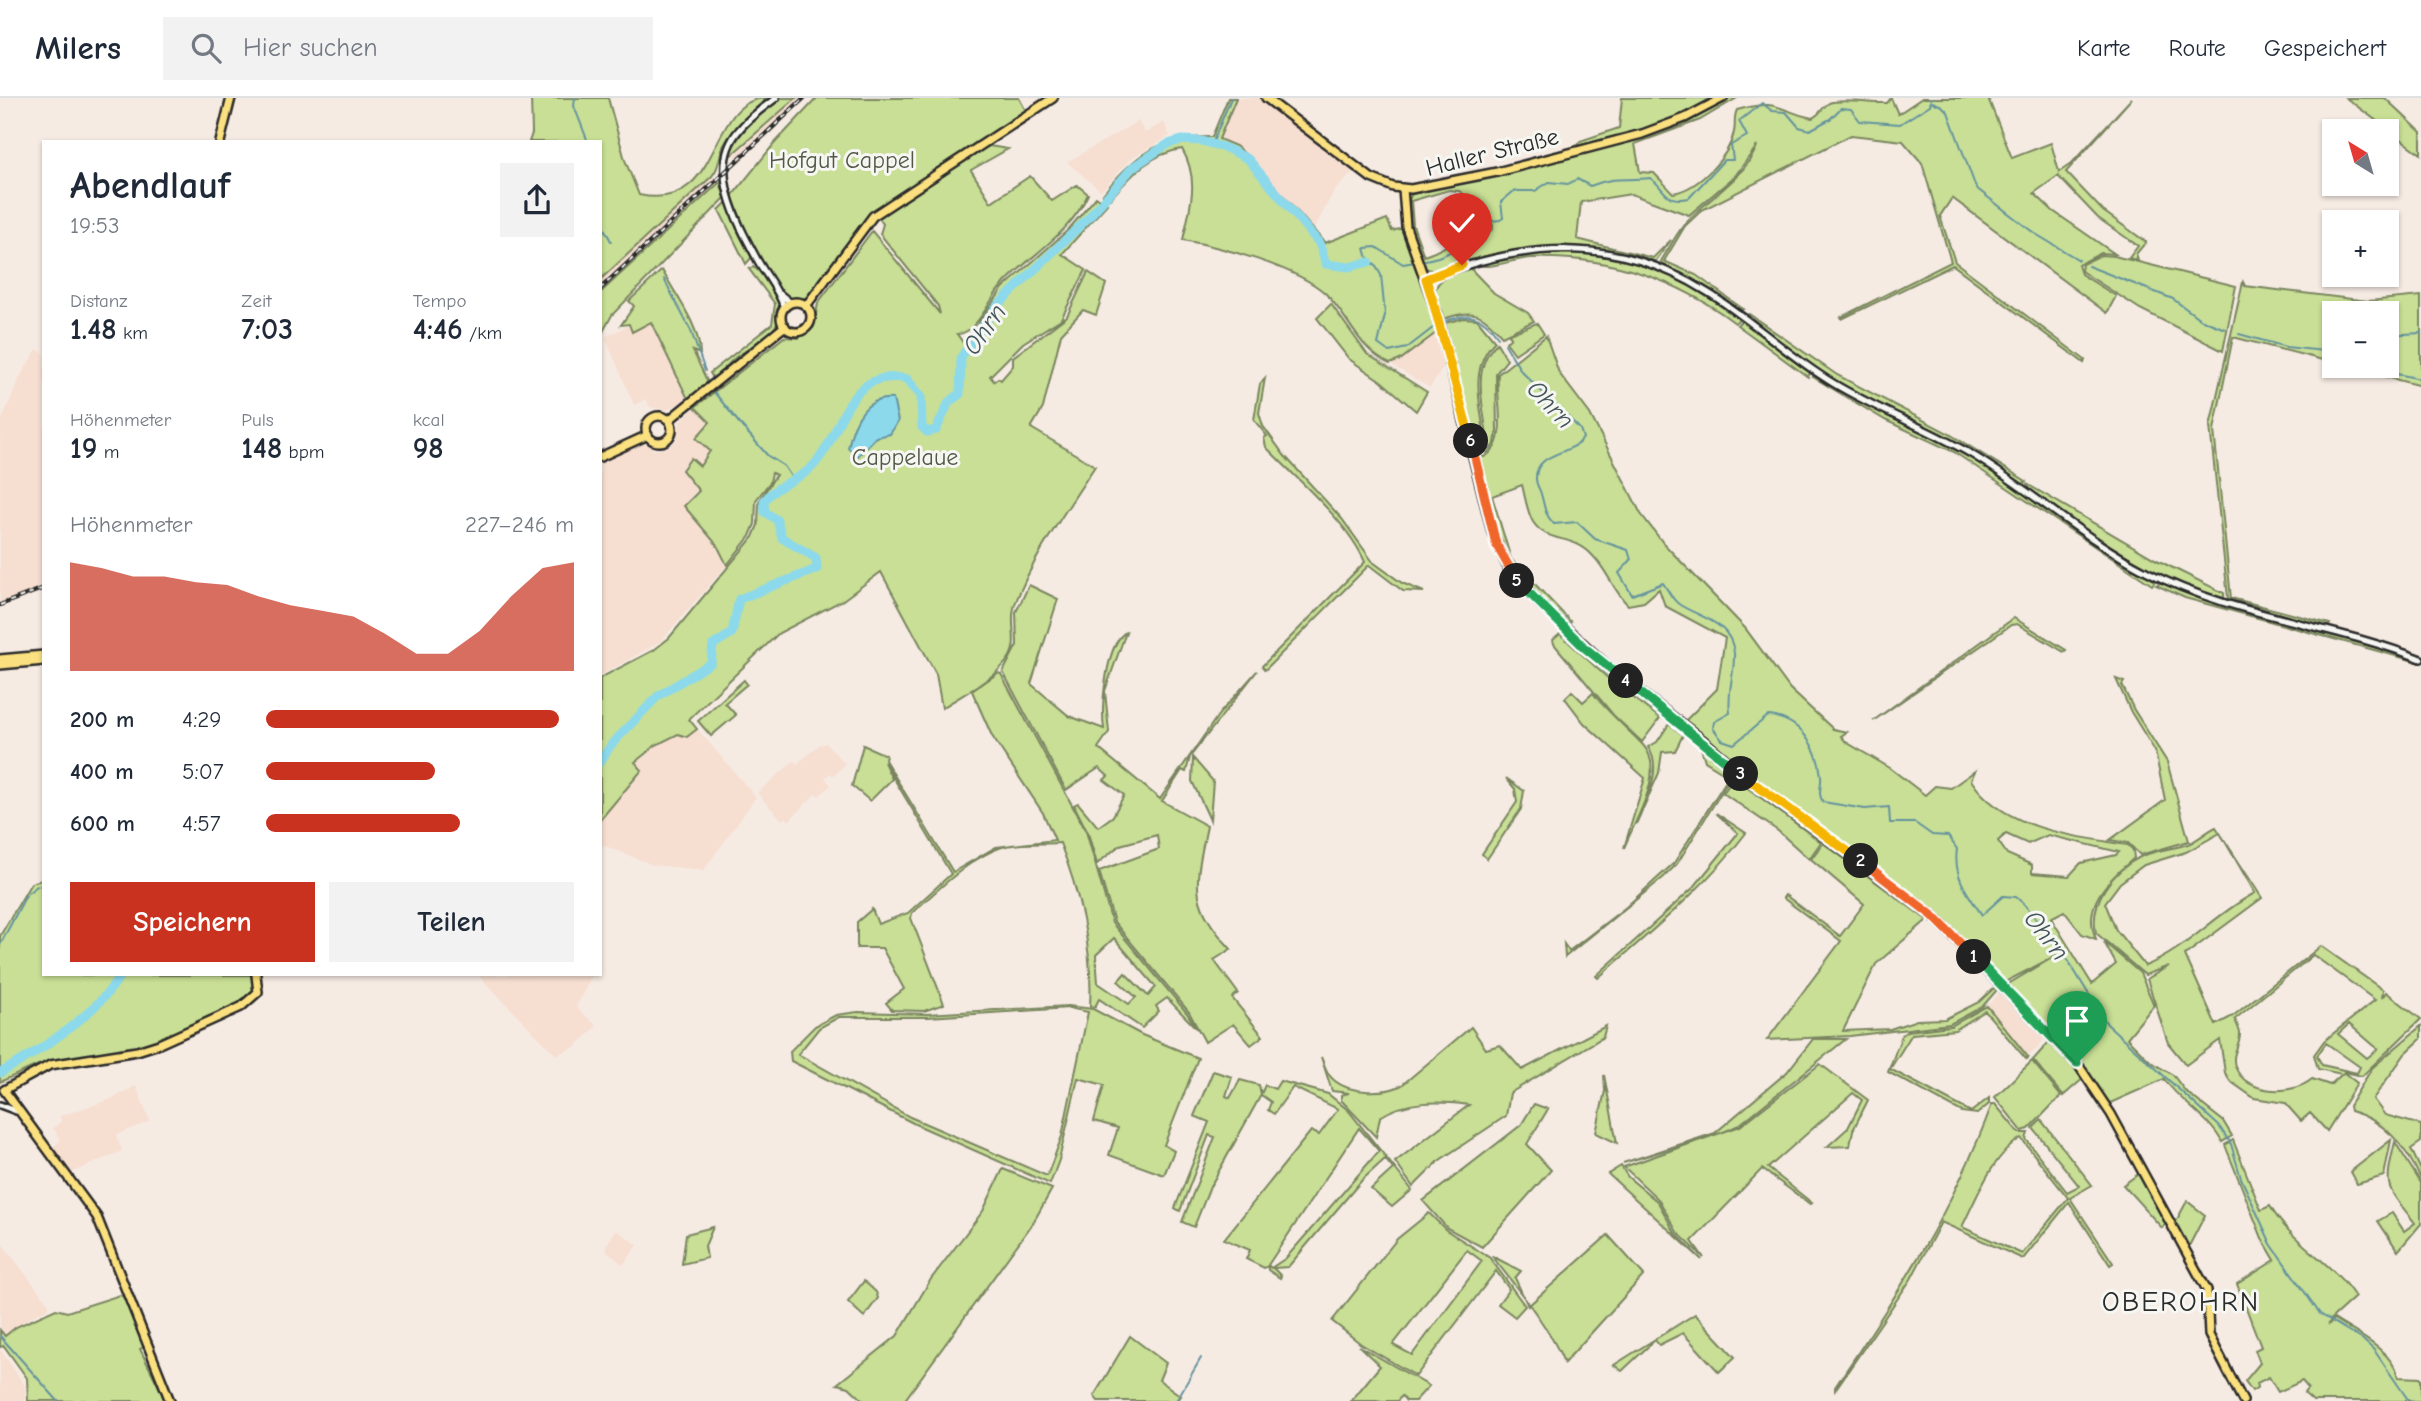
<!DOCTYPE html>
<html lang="de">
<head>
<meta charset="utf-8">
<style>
  :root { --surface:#fff; --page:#f2f2f3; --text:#1f2937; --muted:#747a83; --line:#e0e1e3; --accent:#c8321e }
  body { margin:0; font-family:"Comic Neue",sans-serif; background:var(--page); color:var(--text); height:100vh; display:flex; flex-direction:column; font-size:26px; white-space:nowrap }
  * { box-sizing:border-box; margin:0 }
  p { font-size:23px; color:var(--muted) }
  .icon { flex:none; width:38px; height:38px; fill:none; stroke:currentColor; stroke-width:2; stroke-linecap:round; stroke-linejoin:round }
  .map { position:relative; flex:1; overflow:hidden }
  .side { position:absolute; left:42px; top:42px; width:560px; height:836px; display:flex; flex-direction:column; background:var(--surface); border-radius:0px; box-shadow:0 2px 5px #0004 }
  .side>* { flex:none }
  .needle { width:46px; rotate:323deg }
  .buttons { position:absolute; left:2322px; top:21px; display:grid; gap:14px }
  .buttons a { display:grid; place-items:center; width:77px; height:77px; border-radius:0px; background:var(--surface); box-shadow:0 2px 5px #0004; font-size:35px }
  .pin { position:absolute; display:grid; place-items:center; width:60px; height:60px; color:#fff; margin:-72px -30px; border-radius:50% 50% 50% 0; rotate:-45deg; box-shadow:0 0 7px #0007 }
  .pin .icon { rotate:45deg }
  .km { position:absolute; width:35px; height:35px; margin:-18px; border-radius:50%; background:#222; color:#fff; font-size:19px; line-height:35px; text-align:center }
  .round { display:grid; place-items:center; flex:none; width:74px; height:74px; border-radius:0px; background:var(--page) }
  .summary { display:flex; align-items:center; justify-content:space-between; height:119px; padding:0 28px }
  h1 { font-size:38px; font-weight:700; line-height:52px }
  .stats { display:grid; grid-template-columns:repeat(3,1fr); gap:10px; height:119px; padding:7px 28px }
  .stats div { display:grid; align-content:center }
  .stats b { font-size:30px; font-weight:700 }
  .stats small { font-size:19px; font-weight:400 }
  .stats p { font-size:19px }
  .chart { height:196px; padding:14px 28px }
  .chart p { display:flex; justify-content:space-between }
  .chart svg { width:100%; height:126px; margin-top:7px; fill:var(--accent); opacity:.7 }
  .action { display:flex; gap:14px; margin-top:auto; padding:14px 28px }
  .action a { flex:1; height:80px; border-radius:0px; background:var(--accent); color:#fff; font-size:28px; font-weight:700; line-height:80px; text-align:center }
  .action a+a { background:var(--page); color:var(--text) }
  ul { padding:0 28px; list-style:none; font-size:23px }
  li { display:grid; grid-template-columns:112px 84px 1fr; align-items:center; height:52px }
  li i { height:18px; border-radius:9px; background:var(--accent) }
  header { display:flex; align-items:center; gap:42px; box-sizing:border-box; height:98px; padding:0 35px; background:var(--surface); border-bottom:2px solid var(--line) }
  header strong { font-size:33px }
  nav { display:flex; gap:38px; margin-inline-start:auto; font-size:24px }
  .search { width:490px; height:63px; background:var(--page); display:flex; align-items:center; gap:18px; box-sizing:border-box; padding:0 24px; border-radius:0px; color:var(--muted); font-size:26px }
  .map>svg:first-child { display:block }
</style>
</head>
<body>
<header>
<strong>Milers</strong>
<div class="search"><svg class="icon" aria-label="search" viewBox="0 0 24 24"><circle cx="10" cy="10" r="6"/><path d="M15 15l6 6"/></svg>Hier suchen</div>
<nav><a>Karte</a><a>Route</a><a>Gespeichert</a></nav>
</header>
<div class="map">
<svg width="2421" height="1303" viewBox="0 0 2421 1303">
  <rect width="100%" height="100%" fill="#f6ebe3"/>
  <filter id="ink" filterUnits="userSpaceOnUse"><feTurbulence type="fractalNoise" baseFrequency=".0143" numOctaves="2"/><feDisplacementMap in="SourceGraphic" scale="14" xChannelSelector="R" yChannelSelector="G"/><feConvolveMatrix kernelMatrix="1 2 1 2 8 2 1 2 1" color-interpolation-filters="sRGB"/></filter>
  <g filter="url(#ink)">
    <!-- built -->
    <g fill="#f6ded1">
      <path d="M 796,0 L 807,0 L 741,63 L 735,57 Z"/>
      <path d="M 1236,0 L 1260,0 L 1269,5 L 1356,72 L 1334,93 L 1314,131 L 1302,122 L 1252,62 L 1219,41 Z"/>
      <path d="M 1138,23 L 1145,35 L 1164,24 L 1170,38 L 1133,59 L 1101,93 L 1067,64 Z"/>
      <path d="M 712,78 L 720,84 L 600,195 L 600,182 Z"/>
      <path d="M 651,223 L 688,301 L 667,312 L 650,309 L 646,301 L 634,307 L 605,239 L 631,226 Z"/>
      <path d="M 1440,232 L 1448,262 L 1430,290 L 1390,266 L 1400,262 Z"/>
      <path d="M 37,251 L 44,255 L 44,493 L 0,509 L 0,326 L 20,279 Z"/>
      <path d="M 695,309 L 710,324 L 710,353 L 700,369 L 700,393 L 684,408 L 717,447 L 727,467 L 660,544 L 600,578 L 600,364 L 644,345 L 651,347 L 653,352 L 669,349 L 677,342 L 680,324 Z"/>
      <path d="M 697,631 L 756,699 L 704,772 L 653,767 L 600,746 L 600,722 L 642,672 L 635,664 L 656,647 L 678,636 L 687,639 Z"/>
      <path d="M 826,645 L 845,666 L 833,678 L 830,675 L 825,680 L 831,687 L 819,698 L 816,695 L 789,723 L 785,719 L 782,722 L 757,695 L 794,663 L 797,666 L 819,647 Z"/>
      <path d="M 478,877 L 592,877 L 576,909 L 597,928 L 575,949 L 556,957 Z"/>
      <path d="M 2003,891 L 2048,938 L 2028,959 L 1987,908 Z"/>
      <path d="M 136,988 L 150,1023 L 116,1037 L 122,1053 L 71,1075 L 52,1050 L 61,1042 L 53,1030 L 61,1024 L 60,1018 L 109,1002 Z"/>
      <path d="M 616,1132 L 638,1147 L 623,1167 L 607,1153 L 606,1147 Z"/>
      <path d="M 0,1143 L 49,1206 L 49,1210 L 31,1219 L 5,1238 L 0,1232 Z"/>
      <path d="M 0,1251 L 25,1288 L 25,1303 L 0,1303 Z"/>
    </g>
    <!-- green -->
    <g fill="#c8df95" stroke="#7a8560" stroke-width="2" fill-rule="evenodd">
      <path d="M 531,0 L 608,0 L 625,62 L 639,97 C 724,115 706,0 767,0 C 751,15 735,27 724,47 C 718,58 721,68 712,78 L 600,182 L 600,44 L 529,44 L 532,35 Z"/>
      <path d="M 781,0 L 796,0 L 729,59 C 738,32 760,17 781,0 Z"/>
      <path d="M 817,0 L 1019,0 L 1026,13 L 873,115 L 858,131 L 810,199 L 793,202 C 766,189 743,126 732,98 L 774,46 Z"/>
      <path d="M 1228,0 L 1236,0 L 1219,41 L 1236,48 L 1252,62 L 1325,145 L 1387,121 L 1392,133 L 1403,130 L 1440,232 L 1400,262 L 1390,266 C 1358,252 1349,218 1325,195 C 1296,169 1221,149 1183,142 C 1190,109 1200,82 1182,51 C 1149,56 1131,78 1110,101 L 1103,96 C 1135,56 1160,38 1212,39 Z"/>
      <path d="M 1622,0 L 1716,0 L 1654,29 L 1575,50 L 1580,43 L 1619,30 Z"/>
      <path d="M 1727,0 L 1737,0 L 1700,22 L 1635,46 L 1640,74 L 1654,75 L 1673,95 C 1698,91 1729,59 1734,34 C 1736,26 1733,20 1737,12 C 1781,0 1775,12 1812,20 C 1820,17 1822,9 1829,5 C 1839,0 1874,6 1887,5 L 1891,0 L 1898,16 L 1922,0 L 1988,0 L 2012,60 L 2051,45 L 2059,74 L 2071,66 L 2132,0 L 2066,74 L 2103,113 L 2146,144 L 2136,156 L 2138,163 L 2129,160 L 2138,148 L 2098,120 L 2058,78 L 2034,95 L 2053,113 L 2115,156 L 2101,155 L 2078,167 L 2081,176 L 2116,198 L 2107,215 L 1952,100 L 1940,118 L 1955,164 L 2085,262 L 2084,265 L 1953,167 L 1842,221 L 1841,219 L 1951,164 L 1922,65 L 1903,43 L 1851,37 L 1702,112 L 1685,128 L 1664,163 L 1696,177 L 1743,211 L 1738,213 L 1707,191 L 1663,168 L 1661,163 C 1670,149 1678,132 1689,121 C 1713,97 1744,80 1757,48 L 1735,78 L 1689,117 L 1631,96 L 1581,104 L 1577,141 L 1653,160 L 1671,142 L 1655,164 C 1638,162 1620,154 1603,152 C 1555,144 1510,150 1464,164 L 1467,151 L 1493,131 L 1493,127 L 1465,150 L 1460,164 L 1433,173 L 1425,170 C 1417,151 1399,116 1412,96 L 1643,39 L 1699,16 ZM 1449,92 L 1459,93 L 1482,110 C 1461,136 1456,147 1424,158 L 1413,127 L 1411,103 Z"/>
      <path d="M 2346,0 L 2385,0 L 2421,34 L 2421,56 Z"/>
      <path d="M 989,48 L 1008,51 L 971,72 L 991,104 L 1030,78 L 1052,103 L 1077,87 L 1088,96 C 1070,137 1028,158 1000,190 C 989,203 975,237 957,236 L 964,246 L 1003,190 L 1068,132 L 1096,99 L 1107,106 L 1062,156 L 1086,172 L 1061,221 L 1023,245 L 990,278 L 994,283 L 998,280 L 1001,282 L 1013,268 L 1013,259 L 1067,218 L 1088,174 L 1106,186 L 1096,217 L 1083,212 L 1061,236 L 1043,310 L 1031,330 L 1095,368 C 1066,413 1034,457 1015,506 C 1008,526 1021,545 1007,563 C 991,583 963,596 942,610 L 936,576 L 881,474 L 843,502 L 779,535 L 689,621 L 697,631 L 687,639 L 678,636 L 656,647 L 635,664 L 642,672 L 600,722 L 600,580 L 654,552 L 669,540 L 753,439 L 758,427 L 759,403 L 776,377 L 772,375 L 770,384 L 756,402 L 755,426 L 750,438 L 727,467 L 717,447 L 684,408 L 699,393 L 682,372 L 691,360 L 700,368 L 710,353 L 696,340 L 710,324 L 695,309 L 784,239 L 799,240 L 814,229 L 818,205 L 872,133 L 940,216 L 938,208 L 880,136 L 883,126 L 879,120 Z"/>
      <path d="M 720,84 L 725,100 L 612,217 L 600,239 L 600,195 Z"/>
      <path d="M 728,103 L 752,159 L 746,166 L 719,112 Z"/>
      <path d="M 1551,152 C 1610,157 1663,167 1713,201 C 1722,207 1733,213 1739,221 L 1735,225 C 1675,180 1607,158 1532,160 C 1515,160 1489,173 1474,166 Z"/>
      <path d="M 2101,157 L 2114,158 L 2236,188 L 2223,253 L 2140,211 L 2081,173 L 2082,166 Z"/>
      <path d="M 753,169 C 762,173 765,182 771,189 C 797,219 766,242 742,255 C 731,261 724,273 713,280 L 710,275 L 772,226 L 775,206 L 749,171 Z"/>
      <path d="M 1469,169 L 1494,195 L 1528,215 L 1534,223 L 1502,238 C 1480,213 1474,211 1443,221 C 1424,191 1438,178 1469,169 Z"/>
      <path d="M 662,172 C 675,196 700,228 700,256 L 693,253 L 708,285 L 688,301 L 651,224 L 632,234 L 629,226 L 621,227 L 634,208 L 629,203 Z"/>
      <path d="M 2243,184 L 2245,188 L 2368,203 L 2421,198 L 2421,288 L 2344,268 L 2387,268 L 2387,215 L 2334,215 L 2334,265 L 2233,239 L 2214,332 L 2231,500 L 2330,526 L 2327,530 L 2228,500 L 2210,328 Z"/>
      <path d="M 1331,206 L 1367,256 L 1427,294 L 1416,313 L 1381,283 L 1349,261 L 1317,220 Z"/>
      <path d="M 1749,216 L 1837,277 L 1948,335 L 2026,383 L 2022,387 L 1944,338 L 1834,283 L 1745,217 Z"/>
      <path d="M 1464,220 L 1477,221 L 1495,243 C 1468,270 1481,307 1485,342 L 1485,350 L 1479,353 L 1475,351 L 1444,230 L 1445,225 Z"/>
      <path d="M 1742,222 L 1811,273 L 1808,279 L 1737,227 Z"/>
      <path d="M 1537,225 L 1544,236 L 1515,256 L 1506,244 L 1511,240 L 1509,236 Z"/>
      <path d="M 1546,238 L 1559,275 L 1590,316 L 1641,416 L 1664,446 L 1745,530 L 1790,591 L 1833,631 L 1847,634 L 1841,638 L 1846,644 L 1890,670 L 1925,697 L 1935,688 L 1951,690 L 1975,673 L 1971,682 C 2003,732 2075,738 2128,747 L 2133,752 L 2134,760 C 2110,782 2081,805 2096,841 L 2082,836 L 2064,813 L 2051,820 L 2092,886 L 2116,866 L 2104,844 L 2140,875 L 2154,907 L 2127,940 L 2151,964 L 2173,977 L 2185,993 L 2223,1023 L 2232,1038 L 2222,1044 C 2208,1018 2181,1005 2164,981 L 2108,1006 L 2085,971 L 2008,891 L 2010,885 L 2057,857 L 2007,883 L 2002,883 L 1915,800 L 1766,693 L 1684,624 L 1717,591 L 1725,540 L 1665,508 L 1659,491 L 1644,504 L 1628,507 C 1613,493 1608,473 1593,458 C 1573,435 1548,447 1533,424 C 1527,414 1525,398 1522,387 L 1492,398 L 1511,461 L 1571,524 L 1566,528 L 1510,470 L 1495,433 L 1477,357 L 1484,359 C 1511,345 1495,300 1498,276 ZM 2006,736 L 2028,746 L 2048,737 L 2119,754 L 2116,757 L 2081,765 L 2069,778 L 2032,775 L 2032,767 L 2007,756 L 1998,743 Z"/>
      <path d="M 1497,245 L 1507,262 L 1496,275 L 1497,334 L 1495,345 L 1488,354 L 1481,355 L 1488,348 C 1486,314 1468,271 1497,245 Z"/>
      <path d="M 1816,277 L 1977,363 L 2155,483 L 2152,487 L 1954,354 L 1885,322 L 1813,279 Z"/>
      <path d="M 1265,280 L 1259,315 L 1263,328 L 1284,357 L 1342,421 L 1373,464 L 1402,485 L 1424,494 L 1403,493 L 1369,467 L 1265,572 L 1262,568 L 1365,464 C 1347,423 1297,381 1266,349 L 1264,340 L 1267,338 L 1254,322 L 1260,286 Z"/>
      <path d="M 2027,386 L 2155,461 L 2224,495 L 2224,499 L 2221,501 C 2148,478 2090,436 2028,392 Z"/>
      <path d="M 2162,484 L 2226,507 L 2410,559 L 2421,563 L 2421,565 L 2185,500 L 2156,487 Z"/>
      <path d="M 1029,487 L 1058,501 L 1031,586 L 1069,618 L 1104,631 C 1101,608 1106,545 1126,534 L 1105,593 L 1109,634 L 1098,650 L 1160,701 L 1219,616 L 1257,573 L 1190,659 L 1186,674 L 1182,672 L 1162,703 L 1207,728 C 1195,787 1188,804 1231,851 L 1214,862 L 1238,895 L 1232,900 L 1263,938 L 1251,947 L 1233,926 L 1205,944 L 1189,914 L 1114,824 L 1099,773 L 1159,751 L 1157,737 L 1120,747 L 1097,766 L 1088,735 L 1074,707 L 1078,705 L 1098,729 L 1113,718 L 1124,697 L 1104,682 L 1108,678 L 1099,670 L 1066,692 L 1003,574 L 1017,547 L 1016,514 Z"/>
      <path d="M 2014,520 L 2066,552 L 2064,554 L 2017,526 L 2011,527 L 1873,623 Z"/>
      <path d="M 1563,535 L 1682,628 L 1734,674 L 1612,581 Z"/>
      <path d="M 1560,536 L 1612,584 L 1660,620 L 1642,644 L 1614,618 L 1554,546 L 1553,542 Z"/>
      <path d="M 998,575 L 1001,576 L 1086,733 L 1112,825 L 1187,915 L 1197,931 L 1167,900 L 1156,908 L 1159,913 L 1142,930 L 1099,901 L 1095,909 L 1090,908 C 1093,853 1080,796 1060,745 C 1044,746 1026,745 1011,747 C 976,753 938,792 912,815 L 911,820 L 944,906 L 924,913 L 892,912 L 886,905 L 904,891 L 882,850 L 857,850 L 857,824 L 872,811 L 878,826 L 908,815 L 951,776 L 884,664 L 892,681 L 870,703 L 852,688 L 863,647 L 886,657 L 885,662 L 953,774 L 996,749 L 1055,742 L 1043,715 L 992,638 L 972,593 ZM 1114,840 L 1156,889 L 1148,898 L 1125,875 L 1118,883 L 1136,899 L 1129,906 L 1098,885 L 1096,857 Z"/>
      <path d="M 2116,581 L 2124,584 L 2122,587 L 2134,612 L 2167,664 L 2189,743 L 2140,757 L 2128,745 L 2110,742 L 2165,702 L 2155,653 L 2131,614 Z"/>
      <path d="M 744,582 L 747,586 L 725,605 L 736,617 L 711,638 L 698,623 Z"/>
      <path d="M 1572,593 L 1583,604 L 1593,595 C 1608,615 1626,629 1643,647 C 1667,673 1635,722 1624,750 L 1645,680 L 1584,625 L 1565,600 Z"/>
      <path d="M 1669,626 L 1683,637 L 1675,653 L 1662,654 L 1659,675 L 1636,726 C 1645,701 1664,673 1648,649 L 1657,644 Z"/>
      <path d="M 1701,650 L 1732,677 L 1677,766 L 1664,779 L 1565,859 L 1564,846 L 1569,853 L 1626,809 L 1674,765 L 1729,678 L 1705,663 Z"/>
      <path d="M 1193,660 L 1213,683 L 1210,722 L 1192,683 Z"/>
      <path d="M 1506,680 L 1524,693 L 1521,711 L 1487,761 L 1482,756 L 1517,704 L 1515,691 Z"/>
      <path d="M 1734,680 L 1821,744 L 1809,761 L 1778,733 L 1723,695 Z"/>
      <path d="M 1716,715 L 1746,735 C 1704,791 1650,834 1598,880 L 1596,878 L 1694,789 L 1738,735 Z"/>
      <path d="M 2216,729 L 2262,800 L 2185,857 L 2216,927 L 2233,918 L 2321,848 L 2383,892 L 2382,900 L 2386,894 L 2421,921 L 2362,978 L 2343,974 L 2357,985 L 2327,1033 L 2310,1015 L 2301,1023 L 2285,1005 L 2254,1000 L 2230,983 L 2225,975 L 2220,942 L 2186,967 L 2168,945 L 2147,881 L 2169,868 L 2145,877 L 2096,835 C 2089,804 2112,773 2140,759 C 2155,752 2173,751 2188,746 C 2198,742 2207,733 2216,729 ZM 2220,735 L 2255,795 C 2216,815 2186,852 2145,868 L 2116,832 L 2105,805 L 2120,785 L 2144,767 L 2186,754 ZM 2313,857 L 2375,902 L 2324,943 L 2314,957 L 2318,971 L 2342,976 L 2330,987 L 2312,981 C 2292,998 2245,997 2235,968 C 2231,956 2240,947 2240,936 C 2240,932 2236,925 2235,921 ZM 2349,926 L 2378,951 L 2367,960 L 2338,936 ZM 2326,945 L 2360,969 L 2357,975 L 2322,967 L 2317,958 Z"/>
      <path d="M 1823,745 L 1927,822 L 1876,866 L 1843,933 L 1890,931 L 1917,922 L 1945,921 L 1979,904 L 1995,889 L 1996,893 L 1982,909 L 1950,926 L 1850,938 L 1767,942 L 1841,843 L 1783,800 L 1785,797 L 1840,838 L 1864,806 L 1811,761 Z"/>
      <path d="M 44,781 L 44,877 L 256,877 L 255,898 L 159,946 L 63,963 L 38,967 L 0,984 L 0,838 L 31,785 Z"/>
      <path d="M 1068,908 L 1093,911 L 1142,937 L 1198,960 L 1164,1047 L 1174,1053 L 1164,1077 L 1109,1057 L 1118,1030 L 1094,1023 L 1104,987 L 1078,980 L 1059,1062 L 1050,1086 L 915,1026 L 791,963 L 790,953 L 815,928 L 836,917 L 858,914 L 926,916 ZM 1069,910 L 1088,914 L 1062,1038 L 1047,1078 L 910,1019 L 798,956 L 819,930 L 839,919 L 928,919 Z"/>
      <path d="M 1987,908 L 2028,959 L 2026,961 L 1985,913 L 1955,932 L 1912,936 L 1890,971 L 1971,1014 L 1989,1000 L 1989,1006 L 1977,1016 L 1962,1014 L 1888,974 L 1902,937 L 1907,933 L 1951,928 Z"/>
      <path d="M 1606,928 L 1603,939 L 1510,995 L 1506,1018 L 1440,1062 L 1413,1089 L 1395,1064 L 1469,1007 C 1438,1003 1406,1002 1380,1019 L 1376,1039 L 1341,1002 L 1341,997 L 1349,995 L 1332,993 L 1321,959 C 1325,968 1327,977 1335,983 C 1351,996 1385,996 1402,987 L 1471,929 L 1486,951 L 1500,947 L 1522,972 Z"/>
      <path d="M 2421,928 L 2421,941 L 2405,956 L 2373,1001 L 2385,1017 L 2421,1027 L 2421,1044 L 2411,1051 L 2421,1072 L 2421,1081 C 2406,1049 2385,1022 2350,1013 L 2349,1008 L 2372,970 Z"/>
      <path d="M 1813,941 L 1846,941 L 1739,1027 L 1722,1035 L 1623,1065 L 1715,1035 L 1787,974 Z"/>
      <path d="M 2053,943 L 2085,979 L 2063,998 L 2033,962 L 2049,944 Z"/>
      <path d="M 2032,963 L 2061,998 L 2029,1031 L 2022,1033 L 1995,999 Z"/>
      <path d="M 1820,966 L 1868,1002 L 1853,1032 L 1850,1048 L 1827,1049 L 1848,1030 L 1862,1002 L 1853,995 L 1768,1070 L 1812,1105 L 1810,1106 L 1762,1071 L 1692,1143 L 1704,1160 L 1677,1134 L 1659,1102 L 1624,1069 L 1740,1028 Z"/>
      <path d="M 1213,973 L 1232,979 L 1226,998 L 1230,1000 L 1240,982 L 1259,987 L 1261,996 L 1265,987 L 1275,991 L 1280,983 L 1328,996 L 1348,1012 L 1412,1092 L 1392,1109 L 1371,1091 L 1393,1071 L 1385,1061 L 1362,1082 L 1288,1169 L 1273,1170 L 1281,1178 L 1280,1180 L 1268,1172 L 1268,1168 L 1264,1170 L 1246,1161 L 1250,1152 L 1224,1141 L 1311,1033 L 1319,1037 L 1338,1011 L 1293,989 L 1274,1016 L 1268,1012 L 1271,1004 L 1261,997 L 1210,1089 L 1194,1129 L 1182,1124 L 1215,1039 L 1209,1037 L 1180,1113 L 1175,1110 L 1209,1024 L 1194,1018 ZM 1359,1030 L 1379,1053 L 1286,1160 L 1271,1170 L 1268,1167 Z"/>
      <path d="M 1604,977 L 1617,1045 L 1596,1035 L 1605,993 Z"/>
      <path d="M 1534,1006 L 1548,1011 L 1527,1046 L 1551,1072 L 1482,1149 L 1447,1130 L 1423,1103 L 1521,1027 Z"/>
      <path d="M 1992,1006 L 1995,1006 L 2019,1035 L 2028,1035 L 2026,1041 L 2067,1094 L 2079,1088 L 2033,1030 L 2041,1022 L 2092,1087 L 2070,1100 L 2113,1165 L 2110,1167 L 2069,1104 L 2023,1161 L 1941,1124 L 1911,1181 L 1835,1292 L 1835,1289 C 1898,1196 1953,1112 1992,1006 ZM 2021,1040 L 2068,1100 L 2022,1156 L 1962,1129 C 1977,1099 1992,1058 2021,1040 Z"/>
      <path d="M 2233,1042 L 2261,1112 L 2270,1108 C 2291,1145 2332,1163 2355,1199 L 2333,1219 L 2328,1227 L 2334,1221 C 2355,1235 2393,1252 2398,1279 L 2421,1280 L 2421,1303 L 2313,1303 L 2304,1295 L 2308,1290 L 2302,1283 L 2278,1294 L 2269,1279 L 2257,1285 L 2258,1289 L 2252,1293 L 2245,1283 L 2260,1265 L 2255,1252 L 2261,1249 L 2237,1186 L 2275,1162 L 2262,1140 L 2225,1047 Z"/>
      <path d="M 2391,1042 L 2384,1078 L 2357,1086 L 2350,1074 Z"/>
      <path d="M 2395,1044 L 2421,1085 L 2421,1126 L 2398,1153 L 2378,1123 L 2392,1115 L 2404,1133 L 2415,1125 C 2385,1087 2384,1091 2395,1044 Z"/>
      <path d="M 1621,1068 L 1628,1079 L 1658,1104 L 1675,1135 L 1702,1162 L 1608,1076 Z"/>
      <path d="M 1003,1071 L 1052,1091 L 1033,1125 L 904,1303 L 864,1303 L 849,1289 L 837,1286 L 897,1238 L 931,1181 L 983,1113 Z"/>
      <path d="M 2140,1075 L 2166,1125 L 2162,1130 L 2123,1087 Z"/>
      <path d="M 2187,1103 L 2205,1117 L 2188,1150 L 2173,1129 Z"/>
      <path d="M 1429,1115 L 1446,1132 L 1490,1160 L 1525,1208 L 1515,1219 L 1498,1206 L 1509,1191 L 1496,1173 L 1416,1278 L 1361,1246 L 1332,1223 L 1397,1141 ZM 1467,1152 L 1482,1163 L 1412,1257 L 1393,1247 Z"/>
      <path d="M 713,1129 L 705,1148 L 707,1160 L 682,1166 L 686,1136 Z"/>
      <path d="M 1608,1137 L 1644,1177 L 1564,1265 C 1551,1231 1515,1188 1492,1158 L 1521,1173 L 1515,1180 L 1528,1208 Z"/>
      <path d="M 864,1183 L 876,1194 L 878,1200 L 864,1219 L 848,1204 Z"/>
      <path d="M 120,1197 L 126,1200 L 144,1249 L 140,1251 L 166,1303 L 28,1303 L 27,1280 L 4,1248 L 0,1249 L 0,1232 L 5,1238 L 16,1229 L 56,1211 L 67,1214 Z"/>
      <path d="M 1695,1216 L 1735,1259 L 1719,1274 L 1683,1235 L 1659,1247 L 1655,1242 L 1622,1273 L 1614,1267 Z"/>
      <path d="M 1130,1238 L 1166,1265 L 1159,1282 L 1181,1298 L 1177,1303 L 1098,1303 L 1094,1298 Z"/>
      <path d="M 1359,1248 L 1429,1288 L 1415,1303 L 1406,1303 L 1402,1298 L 1397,1303 L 1351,1303 L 1380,1268 Z"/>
    </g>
    <!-- water -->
    <path fill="#8cd9ec" stroke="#65939f" stroke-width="2" d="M 893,301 L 898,323 L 890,336 L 876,339 L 858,358 L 848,350 C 853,325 864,298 893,301 Z"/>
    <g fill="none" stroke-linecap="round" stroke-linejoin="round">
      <!-- stream -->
      <g stroke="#65939f" stroke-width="2">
        <path d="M 575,0 L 574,8 L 588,44"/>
        <path d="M 1932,4 L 1942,8 L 1948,14 L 1976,90 L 2034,135 L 2079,162"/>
        <path d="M 1212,46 L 1231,0"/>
        <path d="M 600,123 L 611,143"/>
        <path d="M 1420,163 C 1455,157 1456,151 1476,125 L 1500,122 L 1503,120 L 1501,104 L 1514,93 L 1535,93 L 1549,84 L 1568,86 L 1577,81 L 1590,88 C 1613,78 1626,83 1650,80 C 1666,90 1663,105 1689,100 L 1724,62 L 1733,62 L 1731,47 L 1747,38 L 1739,23 L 1762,5 L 1772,13 L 1786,14 L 1799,29 L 1810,32 L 1830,21 L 1841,10 L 1851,11 L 1860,23 L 1900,26 L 1930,7 L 1931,0"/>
        <path d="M 1415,164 L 1403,166 L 1376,149 L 1365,150 L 1369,164 L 1375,167 L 1381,177 L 1385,217 L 1378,246 L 1389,254 L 1407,250 L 1438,226"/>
        <path d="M 2088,168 L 2173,201 L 2200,221 L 2225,231"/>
        <path d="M 664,181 L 691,233 L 705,273"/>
        <path d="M 1443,224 C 1469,214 1482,216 1498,239"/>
        <path d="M 2239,236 L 2286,249 L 2334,254"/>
        <path d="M 2387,237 L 2421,235"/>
        <path d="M 1505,246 L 1521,273 L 1580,331 L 1583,340 C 1573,357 1535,353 1536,381 C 1536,387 1540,391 1541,396 C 1545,409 1544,416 1554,426 L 1577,424 L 1595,441 L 1628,452 L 1631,462 L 1619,475 L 1632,497 L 1663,485 C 1668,492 1672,502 1680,507 C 1701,520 1731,524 1734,555 C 1735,575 1727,592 1730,615 L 1714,624 L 1713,630 L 1722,642 L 1734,646 L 1768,618 C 1800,620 1818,649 1821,678 C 1822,689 1817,695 1823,704 L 1865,711 L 1889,709 L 1890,725 L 1915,725 L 1932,737 L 1948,738 L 1957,751 C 1953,778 1967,795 1982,817 L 2003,798 L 2016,799 L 2024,806 L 2066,859 L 2107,926 L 2219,1028 L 2231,1046 L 2241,1080 L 2271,1146 L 2320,1216 L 2363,1242 L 2374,1252 L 2409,1303"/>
        <path d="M 2373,268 L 2382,273 L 2421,281"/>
        <path d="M 714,294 L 740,326"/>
        <path d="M 741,327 L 768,358 L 784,368 L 792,380"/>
        <path d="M 40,788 L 44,788"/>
        <path d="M 28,795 L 37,788"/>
        <path d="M 0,847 L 26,797"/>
        <path d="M 0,1238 L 58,1303"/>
        <path d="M 82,1302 L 87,1303"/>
        <path d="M 1176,1303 L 1201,1260"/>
      </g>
      <!-- river -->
      <g stroke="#8cd9ec" stroke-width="9">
        <path d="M 600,664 L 611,647 L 658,598 L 711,565 L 713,547 L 732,535 L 739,501 L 817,471 L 816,460 L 782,440 L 777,422 L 765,414 L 764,403 C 778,385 798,383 812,369 C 845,335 844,269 907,281 L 921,298 L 922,329 L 927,334 L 936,332 L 949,304 L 960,296 L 961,259 L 996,209 L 1088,120 L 1133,69 L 1168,46 L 1182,42 L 1202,43 L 1226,50 L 1248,61 L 1319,145 L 1326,166 L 1349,169 L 1369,164"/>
        <path d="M 0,975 C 37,955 100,914 120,877"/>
      </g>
      <!-- minor casing -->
      <g stroke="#2b2b2b" stroke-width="10">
        <g id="minor">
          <path d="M 776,0 C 763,10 749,19 739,32 C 706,70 738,126 758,163 C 767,179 779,192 784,210"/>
          <path d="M 1426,182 C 1523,143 1615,136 1707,194 C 1751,221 1788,258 1833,285 C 1879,313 1930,331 1976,359 C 2034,395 2086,442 2146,473 C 2232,518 2331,526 2421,561"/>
          <path d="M 780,196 L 791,205"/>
          <path d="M 0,1007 L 16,1013"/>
        </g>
      </g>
      <!-- major casing -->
      <g stroke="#2b2b2b" stroke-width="12">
        <g id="major">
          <path d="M 1266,0 L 1371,80 L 1393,89 L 1411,91 L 1497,74 L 1642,36 L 1685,20 L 1723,0"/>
          <path d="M 220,44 L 231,0"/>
          <path d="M 1403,91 L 1406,129 L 1438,219 L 1492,434 L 1508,470 L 1539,505 L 1613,573 L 1704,643 L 1765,695 L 1933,818 L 2077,965 L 2111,1016 L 2207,1192 L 2209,1237 L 2243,1303"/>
          <circle cx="796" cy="219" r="15"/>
          <path d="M 806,208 L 873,118 L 1053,0"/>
          <circle cx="659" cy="331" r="13"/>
          <path d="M 669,322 L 785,228"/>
          <path d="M 600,359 L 648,337"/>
          <path d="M 0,561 L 44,557"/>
          <path d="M 0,567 L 44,563"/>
          <path d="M 170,1303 L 97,1119 L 4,992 L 50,967 L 137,953 L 159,946 L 241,909 L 258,894 L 256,877"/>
        </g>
      </g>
      <!-- minor -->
      <use href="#minor" stroke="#f6f6f2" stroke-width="5"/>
      <!-- major -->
      <use href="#major" stroke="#fbe080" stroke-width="7"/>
      <!-- rail casing -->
      <g stroke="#2b2b2b" stroke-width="4.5">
        <g id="rail">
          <path d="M 600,191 L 804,0"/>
          <path d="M 0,507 L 44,490"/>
        </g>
      </g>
      <!-- rail -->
      <use href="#rail" stroke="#f6f6f2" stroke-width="2" stroke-dasharray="5" stroke-linecap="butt"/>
    </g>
  </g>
  <g fill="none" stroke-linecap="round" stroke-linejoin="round" filter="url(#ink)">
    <!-- split-1 casing -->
    <g stroke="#fff" stroke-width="14">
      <path id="split-1" d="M 1974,859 L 2077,965"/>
    </g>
    <!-- split-2 casing -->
    <g stroke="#fff" stroke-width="14">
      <path id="split-2" d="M 1861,763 L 1933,818 L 1974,859"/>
    </g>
    <!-- split-3 casing -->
    <g stroke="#fff" stroke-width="14">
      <path id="split-3" d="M 1741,676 L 1861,763"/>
    </g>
    <!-- split-4 casing -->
    <g stroke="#fff" stroke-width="14">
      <path id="split-4" d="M 1626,583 L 1741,676"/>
    </g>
    <!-- split-5 casing -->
    <g stroke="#fff" stroke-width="14">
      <path id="split-5" d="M 1517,483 L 1585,550 L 1626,583"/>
    </g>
    <!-- split-6 casing -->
    <g stroke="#fff" stroke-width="14">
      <path id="split-6" d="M 1471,343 L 1496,446 L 1517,483"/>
    </g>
    <!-- split-7 casing -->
    <g stroke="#fff" stroke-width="14">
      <path id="split-7" d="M 1432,200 L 1471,343"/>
    </g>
    <!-- split-8 casing -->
    <g stroke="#fff" stroke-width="14">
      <path id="split-8" d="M 1432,200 L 1426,181 L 1462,167"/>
    </g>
    <!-- split-1 -->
    <use href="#split-1" stroke="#22a559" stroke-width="9"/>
    <!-- split-2 -->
    <use href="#split-2" stroke="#f0652b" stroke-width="9"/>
    <!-- split-3 -->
    <use href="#split-3" stroke="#f5b400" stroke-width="9"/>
    <!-- split-4 -->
    <use href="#split-4" stroke="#22a559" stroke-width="9"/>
    <!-- split-5 -->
    <use href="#split-5" stroke="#22a559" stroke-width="9"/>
    <!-- split-6 -->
    <use href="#split-6" stroke="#f0652b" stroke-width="9"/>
    <!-- split-7 -->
    <use href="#split-7" stroke="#f5b400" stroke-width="9"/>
    <!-- split-8 -->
    <use href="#split-8" stroke="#f5b400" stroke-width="9"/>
  </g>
  <g text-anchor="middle" stroke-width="6" stroke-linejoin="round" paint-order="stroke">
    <!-- street labels -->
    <g font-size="24" fill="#2b2b2b" stroke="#f6f6f2">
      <text transform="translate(1492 54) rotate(-14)" y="8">Haller Straße</text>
    </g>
    <!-- park labels -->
    <g font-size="24" fill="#525846" stroke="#f6f6f2">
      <text x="842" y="70">Hofgut Cappel</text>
      <text x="905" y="367">Cappelaue</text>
    </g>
    <!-- water labels -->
    <g font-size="26" font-style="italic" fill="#43565b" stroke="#f6f6f2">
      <text transform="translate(984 231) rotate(-55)" y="9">Ohrn</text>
      <text transform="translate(1551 306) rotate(47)" y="9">Ohrn</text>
      <text transform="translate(2047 837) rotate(52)" y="9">Ohrn</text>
    </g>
    <!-- quarter labels -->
    <g font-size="28" letter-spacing="2" fill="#2b2b2b" stroke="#f6f6f2">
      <text x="2181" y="1213">OBEROHRN</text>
    </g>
  </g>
</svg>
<div class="buttons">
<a><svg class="needle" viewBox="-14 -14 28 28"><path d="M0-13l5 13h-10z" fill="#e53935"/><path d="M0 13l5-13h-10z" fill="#747a83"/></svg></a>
<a>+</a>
<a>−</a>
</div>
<div class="pin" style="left:2077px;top:965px;background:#1e9e55"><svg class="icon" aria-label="arrive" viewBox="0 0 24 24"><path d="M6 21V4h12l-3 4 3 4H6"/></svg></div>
<div class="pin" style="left:1462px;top:167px;background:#d93025"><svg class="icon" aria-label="check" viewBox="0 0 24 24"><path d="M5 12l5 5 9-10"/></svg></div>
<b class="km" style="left:1974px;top:859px">1</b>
<b class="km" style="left:1861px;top:763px">2</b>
<b class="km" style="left:1741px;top:676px">3</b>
<b class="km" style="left:1626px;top:583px">4</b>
<b class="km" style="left:1517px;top:483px">5</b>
<b class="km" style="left:1471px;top:343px">6</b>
<section class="side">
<div class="summary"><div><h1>Abendlauf</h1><p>19:53</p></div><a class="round"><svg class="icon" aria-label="share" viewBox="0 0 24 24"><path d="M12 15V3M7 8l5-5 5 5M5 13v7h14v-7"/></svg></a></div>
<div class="stats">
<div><p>Distanz</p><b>1.48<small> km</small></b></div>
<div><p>Zeit</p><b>7:03</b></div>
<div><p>Tempo</p><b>4:46<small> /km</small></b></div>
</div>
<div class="stats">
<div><p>Höhenmeter</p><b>19<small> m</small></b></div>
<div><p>Puls</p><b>148<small> bpm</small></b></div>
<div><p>kcal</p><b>98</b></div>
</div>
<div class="chart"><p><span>Höhenmeter</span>227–246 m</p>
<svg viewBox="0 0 160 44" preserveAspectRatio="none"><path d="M0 44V6L10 8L20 11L30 11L40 13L50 14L60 18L70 21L80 23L90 25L100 31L110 38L120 38L130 30L140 18L150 8L160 6V44z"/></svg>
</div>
<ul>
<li><b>200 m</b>4:29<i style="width:95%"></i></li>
<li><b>400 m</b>5:07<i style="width:55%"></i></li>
<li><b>600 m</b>4:57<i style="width:63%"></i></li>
</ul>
<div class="action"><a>Speichern</a><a>Teilen</a></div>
</section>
</div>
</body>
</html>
